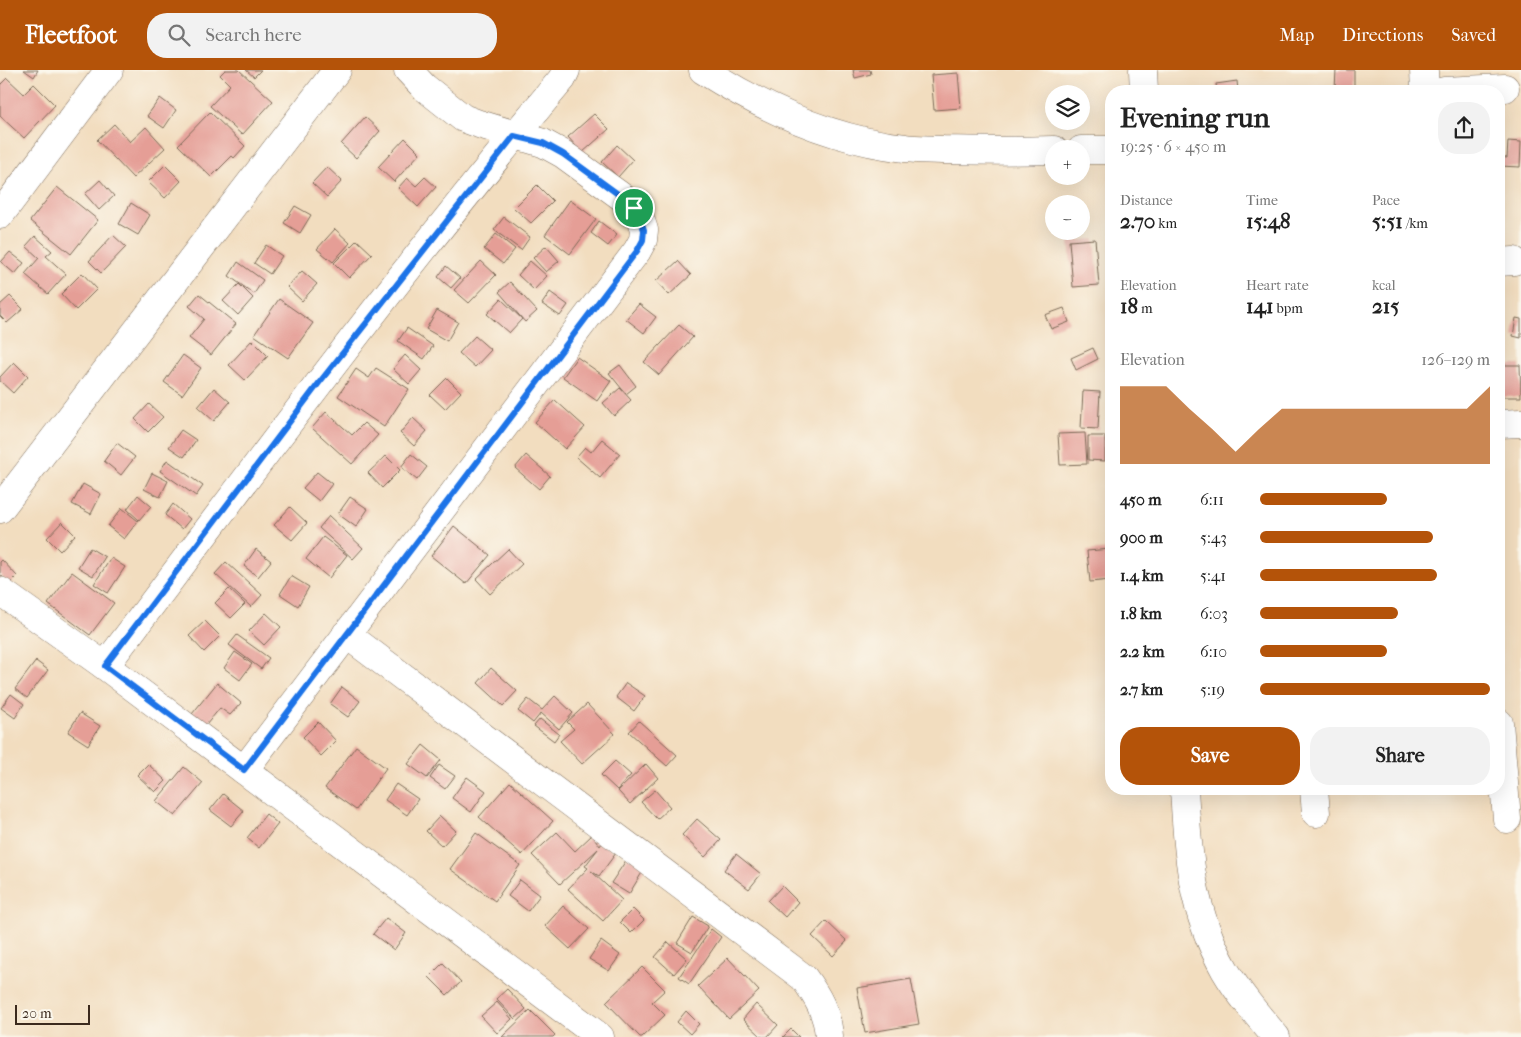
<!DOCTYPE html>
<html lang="en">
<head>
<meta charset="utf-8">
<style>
  :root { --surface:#fff; --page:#f2f2f2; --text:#222; --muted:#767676; --accent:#b45309 }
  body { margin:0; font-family:"IM FELL French Canon",serif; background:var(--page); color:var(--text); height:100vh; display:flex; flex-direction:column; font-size:19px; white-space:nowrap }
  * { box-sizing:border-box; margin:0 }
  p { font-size:16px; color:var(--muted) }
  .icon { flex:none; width:28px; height:28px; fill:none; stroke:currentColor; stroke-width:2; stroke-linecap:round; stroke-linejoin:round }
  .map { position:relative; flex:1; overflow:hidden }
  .side { position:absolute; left:1105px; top:15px; width:400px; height:710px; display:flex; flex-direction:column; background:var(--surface); border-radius:20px; box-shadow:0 5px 20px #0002 }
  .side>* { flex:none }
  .buttons { position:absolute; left:1045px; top:15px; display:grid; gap:10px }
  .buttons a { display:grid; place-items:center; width:45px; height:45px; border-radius:50%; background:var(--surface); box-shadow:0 5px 20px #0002; font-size:25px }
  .scale { position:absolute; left:15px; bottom:12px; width:75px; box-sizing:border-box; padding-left:5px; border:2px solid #3b2a1e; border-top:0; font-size:14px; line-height:18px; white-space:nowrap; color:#3b2a1e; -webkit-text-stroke:4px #fbf7ec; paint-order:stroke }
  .pin { position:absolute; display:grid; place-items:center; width:42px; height:42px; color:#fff; margin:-21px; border:2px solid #fff; border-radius:50%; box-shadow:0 1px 5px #0007 }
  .round { display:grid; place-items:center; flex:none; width:52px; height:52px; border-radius:20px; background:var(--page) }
  .head { display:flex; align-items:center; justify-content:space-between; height:85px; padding:0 15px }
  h1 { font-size:28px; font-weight:700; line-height:38px }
  .stats { display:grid; grid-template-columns:repeat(3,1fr); gap:8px; height:85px; padding:5px 15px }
  .stats div { display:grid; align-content:center }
  .stats b { font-size:21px; font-weight:700 }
  .stats small { font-size:14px; font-weight:400 }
  .stats p { font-size:14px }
  .chart { height:140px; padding:10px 15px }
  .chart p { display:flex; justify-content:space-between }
  .chart svg { width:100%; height:90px; margin-top:5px; fill:var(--accent); opacity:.7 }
  .action { display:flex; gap:10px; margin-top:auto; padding:10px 15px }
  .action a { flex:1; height:58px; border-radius:20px; background:var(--accent); color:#fff; font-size:20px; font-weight:700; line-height:58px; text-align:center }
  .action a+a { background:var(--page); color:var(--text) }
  ul { padding:0 15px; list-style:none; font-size:16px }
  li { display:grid; grid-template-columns:80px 60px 1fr; align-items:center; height:38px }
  li i { height:12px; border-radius:6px; background:var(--accent) }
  header { display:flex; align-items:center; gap:30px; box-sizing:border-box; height:70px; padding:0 25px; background:var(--accent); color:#fff }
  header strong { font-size:24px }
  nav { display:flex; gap:28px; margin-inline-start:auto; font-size:18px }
  .search { width:350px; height:45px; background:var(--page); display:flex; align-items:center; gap:12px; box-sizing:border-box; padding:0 18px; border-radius:20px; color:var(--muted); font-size:19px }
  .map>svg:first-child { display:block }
</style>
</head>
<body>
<header>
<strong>Fleetfoot</strong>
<div class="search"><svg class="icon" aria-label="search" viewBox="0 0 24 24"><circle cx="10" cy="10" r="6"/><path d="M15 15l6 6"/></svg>Search here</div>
<nav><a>Map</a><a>Directions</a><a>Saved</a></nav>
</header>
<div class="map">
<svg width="1521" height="967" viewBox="0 0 1521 967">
  <rect width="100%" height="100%" fill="#fbf7ec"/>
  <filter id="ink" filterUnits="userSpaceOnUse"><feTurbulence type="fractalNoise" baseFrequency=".02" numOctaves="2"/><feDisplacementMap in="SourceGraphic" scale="10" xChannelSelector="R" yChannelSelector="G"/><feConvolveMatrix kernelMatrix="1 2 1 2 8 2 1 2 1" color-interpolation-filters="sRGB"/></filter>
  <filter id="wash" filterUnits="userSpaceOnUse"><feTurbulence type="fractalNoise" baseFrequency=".0096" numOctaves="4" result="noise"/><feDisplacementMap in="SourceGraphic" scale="20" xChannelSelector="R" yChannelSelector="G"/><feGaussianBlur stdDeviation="1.12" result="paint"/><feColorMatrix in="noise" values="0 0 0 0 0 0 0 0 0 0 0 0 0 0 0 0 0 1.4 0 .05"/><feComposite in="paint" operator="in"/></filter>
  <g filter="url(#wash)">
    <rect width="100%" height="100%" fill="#f2ddbf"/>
    <g id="blocks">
      <!-- building -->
      <g fill="#e59e96">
        <path d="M 24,0 L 38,0 L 34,7 Z"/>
        <path d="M 225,0 L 239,0 L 273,31 L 242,65 L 210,36 L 230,15 L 220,5 Z"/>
        <path d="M 246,0 L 261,0 L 254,7 Z"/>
        <path d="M 853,0 L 870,0 L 871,4 L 855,8 Z"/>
        <path d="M 1336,0 L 1354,0 L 1354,19 L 1335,19 Z"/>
        <path d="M 958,3 L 961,38 L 934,40 L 931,5 Z"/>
        <path d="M 7,8 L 24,24 L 34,14 L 55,35 L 24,68 L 0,46 L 0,15 Z"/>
        <path d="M 1237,11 L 1238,21 L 1217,21 L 1216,14 Z"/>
        <path d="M 160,28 L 176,40 L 164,58 L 147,46 Z"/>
        <path d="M 210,42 L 245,76 L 234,88 L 232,86 L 211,107 L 178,75 Z"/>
        <path d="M 594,44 L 609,59 L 582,83 L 568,67 Z"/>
        <path d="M 365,47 L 380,61 L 356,88 L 341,74 Z"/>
        <path d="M 114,54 L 130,72 L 146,57 L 165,78 L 133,108 L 97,70 Z"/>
        <path d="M 405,68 L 420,83 L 394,112 L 378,97 Z"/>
        <path d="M 1508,71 L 1521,72 L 1520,97 L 1499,96 L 1499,87 L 1507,88 Z"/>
        <path d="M 617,75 L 633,90 L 618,107 L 602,92 Z"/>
        <path d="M 165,95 L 181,111 L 165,128 L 148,112 Z"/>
        <path d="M 327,97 L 342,111 L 327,127 L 312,113 Z"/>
        <path d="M 425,107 L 436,117 L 418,137 L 398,118 L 407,108 L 416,116 Z"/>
        <path d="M 100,110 L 114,126 L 99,140 L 85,124 Z"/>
        <path d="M 537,115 L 553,131 L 531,153 L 514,138 Z"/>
        <path d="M 57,117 L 98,150 L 71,184 L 30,151 Z"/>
        <path d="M 570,130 L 596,149 L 570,184 L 545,165 Z"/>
        <path d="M 131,133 L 150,145 L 138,165 L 119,154 Z"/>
        <path d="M 295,136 L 311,145 L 300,163 L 284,153 Z"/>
        <path d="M 504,147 L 530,167 L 521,180 L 494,160 Z"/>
        <path d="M 599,151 L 617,165 L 608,176 L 591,163 Z"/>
        <path d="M 335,159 L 350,173 L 333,192 L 317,179 Z"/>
        <path d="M 496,164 L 515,179 L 503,194 L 484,179 Z"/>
        <path d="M 113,165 L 126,177 L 101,203 L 89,191 Z"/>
        <path d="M 35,166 L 52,181 L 46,186 L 66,204 L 48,224 L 25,204 L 39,188 L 26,176 Z"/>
        <path d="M 1095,169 L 1099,215 L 1073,217 L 1069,171 Z"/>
        <path d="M 357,170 L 372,184 L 349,208 L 334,193 Z"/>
        <path d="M 266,175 L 282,186 L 270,204 L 254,193 Z"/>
        <path d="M 546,176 L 559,191 L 546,202 L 533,188 Z"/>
        <path d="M 10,182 L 24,193 L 15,204 L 1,192 Z"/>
        <path d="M 481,191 L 496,205 L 469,233 L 454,220 Z"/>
        <path d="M 530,191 L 547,206 L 534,220 L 518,205 Z"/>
        <path d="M 678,191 L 691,205 L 669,225 L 656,211 Z"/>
        <path d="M 238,192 L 263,210 L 254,224 L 229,206 Z"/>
        <path d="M 446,196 L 460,208 L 451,218 L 438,207 Z"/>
        <path d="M 302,201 L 317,214 L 302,231 L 287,217 Z"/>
        <path d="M 82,203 L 97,219 L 76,240 L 61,224 Z"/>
        <path d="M 510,212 L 537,241 L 525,252 L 499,222 Z"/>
        <path d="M 239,214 L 253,228 L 238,245 L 223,231 Z"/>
        <path d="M 550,222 L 568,235 L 560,246 L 542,234 Z"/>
        <path d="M 199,224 L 236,254 L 211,285 L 189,268 L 204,249 L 189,236 Z"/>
        <path d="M 10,226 L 23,239 L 7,253 L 0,246 L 0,235 Z"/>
        <path d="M 279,229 L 313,253 L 288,288 L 254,265 Z"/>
        <path d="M 501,229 L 522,249 L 509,263 L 487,244 Z"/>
        <path d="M 639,234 L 656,247 L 644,263 L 626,249 Z"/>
        <path d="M 1064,238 L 1069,252 L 1051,259 L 1045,245 Z"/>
        <path d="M 437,240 L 458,252 L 447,271 L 426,259 Z"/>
        <path d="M 1516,248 L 1521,249 L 1521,268 L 1513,266 Z"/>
        <path d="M 1499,251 L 1500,251 L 1503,273 L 1499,274 Z"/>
        <path d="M 679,255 L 693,267 L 659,305 L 644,292 Z"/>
        <path d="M 407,258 L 433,276 L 424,289 L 398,271 Z"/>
        <path d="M 475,266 L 491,280 L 475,297 L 459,283 Z"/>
        <path d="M 252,270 L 268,286 L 245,310 L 229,295 Z"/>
        <path d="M 1093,278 L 1098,289 L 1076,300 L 1071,288 Z"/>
        <path d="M 183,285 L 201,298 L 182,325 L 164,312 Z"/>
        <path d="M 405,285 L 421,300 L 409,314 L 393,299 Z"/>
        <path d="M 577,287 L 611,311 L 597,331 L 563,307 Z"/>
        <path d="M 14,292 L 28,306 L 13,323 L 0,311 L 0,307 Z"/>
        <path d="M 620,295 L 636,316 L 626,324 L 609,303 Z"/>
        <path d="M 1499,295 L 1520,295 L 1521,327 L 1499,327 Z"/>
        <path d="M 376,298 L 409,319 L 384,357 L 338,326 L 356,299 L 369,308 Z"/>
        <path d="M 447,308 L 461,322 L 445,339 L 430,325 Z"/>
        <path d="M 214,318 L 230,332 L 214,351 L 198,337 Z"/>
        <path d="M 620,318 L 631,330 L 614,346 L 603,333 Z"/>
        <path d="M 1083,321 L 1100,322 L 1098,359 L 1081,358 Z"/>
        <path d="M 555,330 L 585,357 L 565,379 L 535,352 Z"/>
        <path d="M 149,334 L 163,347 L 148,362 L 135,349 Z"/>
        <path d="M 326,342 L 352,365 L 364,353 L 378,365 L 352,394 L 312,358 Z"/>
        <path d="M 413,348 L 427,361 L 414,376 L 400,363 Z"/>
        <path d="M 181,360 L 196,370 L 184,387 L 169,377 Z"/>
        <path d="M 1085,363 L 1087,394 L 1060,395 L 1058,364 Z"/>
        <path d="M 1088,366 L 1105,366 L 1105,391 L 1088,390 Z"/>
        <path d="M 602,369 L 620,384 L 600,408 L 576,387 L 585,377 L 591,382 Z"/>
        <path d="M 117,373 L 135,387 L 121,405 L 104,391 Z"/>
        <path d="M 411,384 L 427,397 L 417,410 L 401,397 Z"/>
        <path d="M 526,385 L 550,406 L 539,419 L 515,398 Z"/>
        <path d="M 386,386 L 400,400 L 382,418 L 368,403 Z"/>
        <path d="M 167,390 L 203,416 L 196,426 L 160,401 Z"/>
        <path d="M 317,402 L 332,414 L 319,431 L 303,418 Z"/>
        <path d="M 152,403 L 168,411 L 160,427 L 144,419 Z"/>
        <path d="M 83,414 L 101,424 L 91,444 L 72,434 Z"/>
        <path d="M 138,425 L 151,436 L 139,450 L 127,439 Z"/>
        <path d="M 350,427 L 368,439 L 356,457 L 338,444 Z"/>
        <path d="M 173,434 L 190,449 L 182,459 L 165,445 Z"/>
        <path d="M 290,437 L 307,453 L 292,470 L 274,455 Z"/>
        <path d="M 122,438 L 138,451 L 124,469 L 108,456 Z"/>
        <path d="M 329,446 L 363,478 L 353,489 L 319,458 Z"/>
        <path d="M 62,452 L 75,465 L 60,481 L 47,468 Z"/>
        <path d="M 454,456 L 490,485 L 466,514 L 431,486 Z"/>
        <path d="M 323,467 L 347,485 L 329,508 L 306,489 Z"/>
        <path d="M 90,478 L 105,487 L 93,506 L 78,497 Z"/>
        <path d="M 256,479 L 271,491 L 258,507 L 244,496 Z"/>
        <path d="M 508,479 L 522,494 L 490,524 L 476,509 Z"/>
        <path d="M 1111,479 L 1111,510 L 1090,512 L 1087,481 Z"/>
        <path d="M 111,488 L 125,497 L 108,523 L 94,514 Z"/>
        <path d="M 2,490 L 17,506 L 9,514 L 0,504 L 0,492 Z"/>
        <path d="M 226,492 L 262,525 L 251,537 L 215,504 Z"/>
        <path d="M 72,502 L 114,533 L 90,565 L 48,534 Z"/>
        <path d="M 291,506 L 309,517 L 298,536 L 280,524 Z"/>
        <path d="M 229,519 L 245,534 L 231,548 L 215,533 Z"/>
        <path d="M 266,543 L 281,557 L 264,575 L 249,561 Z"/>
        <path d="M 205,551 L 220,566 L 204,582 L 189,566 Z"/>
        <path d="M 237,565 L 269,588 L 261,599 L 229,575 Z"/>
        <path d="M 235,582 L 252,594 L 240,610 L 224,598 Z"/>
        <path d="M 36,591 L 48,600 L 27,628 L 15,619 Z"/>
        <path d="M 491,598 L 517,621 L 503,636 L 478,613 Z"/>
        <path d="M 217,613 L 241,633 L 230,645 L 220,638 L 206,655 L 192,644 Z"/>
        <path d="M 626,613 L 645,626 L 634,641 L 616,627 Z"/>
        <path d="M 342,617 L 360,631 L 348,647 L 330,634 Z"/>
        <path d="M 11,624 L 24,634 L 15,648 L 1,638 Z"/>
        <path d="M 555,626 L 573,643 L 559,659 L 541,643 L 533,653 L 518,641 L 528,629 L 542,640 Z"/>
        <path d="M 587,634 L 615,664 L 582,694 L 560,671 L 574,659 L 567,652 Z"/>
        <path d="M 80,643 L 100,656 L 88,675 L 68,662 Z"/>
        <path d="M 540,649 L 559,664 L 554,671 L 534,656 Z"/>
        <path d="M 639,651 L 677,685 L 667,696 L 629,662 Z"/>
        <path d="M 318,652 L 336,671 L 321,686 L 303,667 Z"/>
        <path d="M 423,675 L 441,690 L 427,708 L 408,694 Z"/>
        <path d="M 356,676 L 386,698 L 356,740 L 325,718 Z"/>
        <path d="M 615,691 L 631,705 L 617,720 L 601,705 Z"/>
        <path d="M 148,694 L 166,711 L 155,722 L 137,705 Z"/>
        <path d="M 646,694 L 658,708 L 630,734 L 618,721 Z"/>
        <path d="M 439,695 L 455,706 L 445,719 L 430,708 Z"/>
        <path d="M 184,697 L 203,713 L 175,746 L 156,731 Z"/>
        <path d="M 467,707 L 486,721 L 471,742 L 452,728 Z"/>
        <path d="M 510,712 L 553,751 L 522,785 L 479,747 Z"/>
        <path d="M 396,714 L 418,729 L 407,745 L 385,730 Z"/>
        <path d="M 655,720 L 670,737 L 657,749 L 641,732 Z"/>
        <path d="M 223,724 L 244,741 L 231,756 L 210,740 Z"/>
        <path d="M 266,744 L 278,754 L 259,778 L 247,768 Z"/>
        <path d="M 440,746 L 456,761 L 442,776 L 426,761 Z"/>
        <path d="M 697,749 L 721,770 L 705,787 L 682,765 Z"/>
        <path d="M 557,762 L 575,781 L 592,765 L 600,776 L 602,773 L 616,783 L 599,806 L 591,801 L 622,830 L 603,851 L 568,819 L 588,798 L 585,796 L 598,779 L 560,814 L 532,785 Z"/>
        <path d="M 476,763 L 520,795 L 495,831 L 450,799 Z"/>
        <path d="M 736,784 L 761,804 L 749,819 L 724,800 Z"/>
        <path d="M 629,786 L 646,796 L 629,824 L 611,813 Z"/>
        <path d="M 520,810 L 540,825 L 528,841 L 508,826 Z"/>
        <path d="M 782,816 L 798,832 L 785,847 L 768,831 Z"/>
        <path d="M 563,836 L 589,859 L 570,879 L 545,856 Z"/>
        <path d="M 633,839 L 644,850 L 631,863 L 620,852 Z"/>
        <path d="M 693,847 L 708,856 L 692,882 L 677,873 Z"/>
        <path d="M 386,848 L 406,863 L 394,880 L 373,864 Z"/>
        <path d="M 826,851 L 847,871 L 833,886 L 812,866 Z"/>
        <path d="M 711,859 L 721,867 L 689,914 L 679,907 Z"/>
        <path d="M 601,871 L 620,885 L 609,901 L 589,889 Z"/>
        <path d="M 668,872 L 687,889 L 674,904 L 655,887 Z"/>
        <path d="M 728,888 L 759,921 L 729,949 L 698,916 Z"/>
        <path d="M 443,893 L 461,912 L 447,925 L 429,907 Z"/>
        <path d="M 642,897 L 665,920 L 652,932 L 665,945 L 642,967 L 640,967 L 606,932 Z"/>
        <path d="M 911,909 L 919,954 L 865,963 L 857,918 Z"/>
        <path d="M 507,919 L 526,939 L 515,949 L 496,929 Z"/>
        <path d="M 497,932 L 512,949 L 497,963 L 481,946 Z"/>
        <path d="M 756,934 L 778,955 L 767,967 L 762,967 L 743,949 Z"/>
        <path d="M 530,940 L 555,965 L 553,967 L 502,967 Z"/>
        <path d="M 686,941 L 699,954 L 690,964 L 677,952 Z"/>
        <path d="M 791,959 L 799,967 L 783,967 Z"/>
      </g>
    </g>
  </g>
  <g filter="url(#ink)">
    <use href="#blocks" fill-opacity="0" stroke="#7b6956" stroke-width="1"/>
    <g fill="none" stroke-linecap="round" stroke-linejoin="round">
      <!-- minor casing -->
      <g stroke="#7b6956" stroke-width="29">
        <g id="minor">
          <path d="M 703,0 C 764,39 833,70 905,78 C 917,80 930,79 943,80 C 980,81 1017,81 1054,80"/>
          <path d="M 1143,0 L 1144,21"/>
          <path d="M 1424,0 L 1425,21"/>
          <path d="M 1444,21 L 1505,18"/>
          <path d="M 1081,80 L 1111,80"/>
          <path d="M 0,145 L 109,0"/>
          <path d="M 1499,192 L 1514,191"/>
          <path d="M 1499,354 L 1521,353"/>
          <path d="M 0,439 L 337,0"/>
          <path d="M 0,521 L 105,596 L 600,967"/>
          <path d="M 346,564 L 804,908 C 817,926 828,944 829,967"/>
          <path d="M 105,596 C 255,398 402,198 562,9 L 566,0"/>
          <path d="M 1499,653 L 1507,749"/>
          <path d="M 244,700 L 637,181 L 643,170 L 644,160 L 641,151 L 634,138 L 622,127 L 563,84 L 543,73 L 479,54 L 463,48 L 424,17 L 408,0"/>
          <path d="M 1184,719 C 1188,786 1191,840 1225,900 C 1239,924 1258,946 1276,967"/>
          <path d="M 1314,719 L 1316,743"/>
        </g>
      </g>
      <!-- minor -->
      <use href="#minor" stroke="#fff" stroke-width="28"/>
    </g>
  </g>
  <g fill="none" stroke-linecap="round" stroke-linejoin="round" filter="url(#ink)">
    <!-- route casing -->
    <g stroke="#fff" stroke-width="10">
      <path id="route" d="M 514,66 L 543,73 L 563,84 L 622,127 L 634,138 L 641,151 L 644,160 L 643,170 L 637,181 L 244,700 L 105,596 L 319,313 Z"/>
    </g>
    <!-- route -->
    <use href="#route" stroke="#1a73e8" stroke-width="6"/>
  </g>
</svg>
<div class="buttons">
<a><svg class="icon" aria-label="layers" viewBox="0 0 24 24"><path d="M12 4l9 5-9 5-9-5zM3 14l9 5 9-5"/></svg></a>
<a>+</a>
<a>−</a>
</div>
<div class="scale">20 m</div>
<div class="pin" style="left:634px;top:138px;background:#1e9e55"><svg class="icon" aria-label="arrive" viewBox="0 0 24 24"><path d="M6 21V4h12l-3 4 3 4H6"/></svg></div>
<section class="side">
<div class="head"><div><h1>Evening run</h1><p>19:25 · 6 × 450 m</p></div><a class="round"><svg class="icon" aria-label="share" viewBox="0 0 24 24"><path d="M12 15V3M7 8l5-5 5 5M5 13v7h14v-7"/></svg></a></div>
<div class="stats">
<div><p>Distance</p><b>2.70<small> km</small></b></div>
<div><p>Time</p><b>15:48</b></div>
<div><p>Pace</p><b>5:51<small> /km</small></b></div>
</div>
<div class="stats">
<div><p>Elevation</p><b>18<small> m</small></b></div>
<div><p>Heart rate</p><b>141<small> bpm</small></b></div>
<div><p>kcal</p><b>215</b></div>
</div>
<div class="chart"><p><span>Elevation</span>126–129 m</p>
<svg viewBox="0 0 160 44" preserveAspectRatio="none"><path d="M0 44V6L10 6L20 6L30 17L40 27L50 38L60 27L70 17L80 17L90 17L100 17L110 17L120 17L130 17L140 17L150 17L160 6V44z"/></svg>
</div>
<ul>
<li><b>450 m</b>6:11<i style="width:55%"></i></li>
<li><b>900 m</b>5:43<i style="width:75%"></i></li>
<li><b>1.4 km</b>5:41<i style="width:77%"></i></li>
<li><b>1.8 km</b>6:03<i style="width:60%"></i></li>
<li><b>2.2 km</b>6:10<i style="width:55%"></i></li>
<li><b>2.7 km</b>5:19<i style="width:100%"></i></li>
</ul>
<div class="action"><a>Save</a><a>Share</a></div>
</section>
</div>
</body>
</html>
